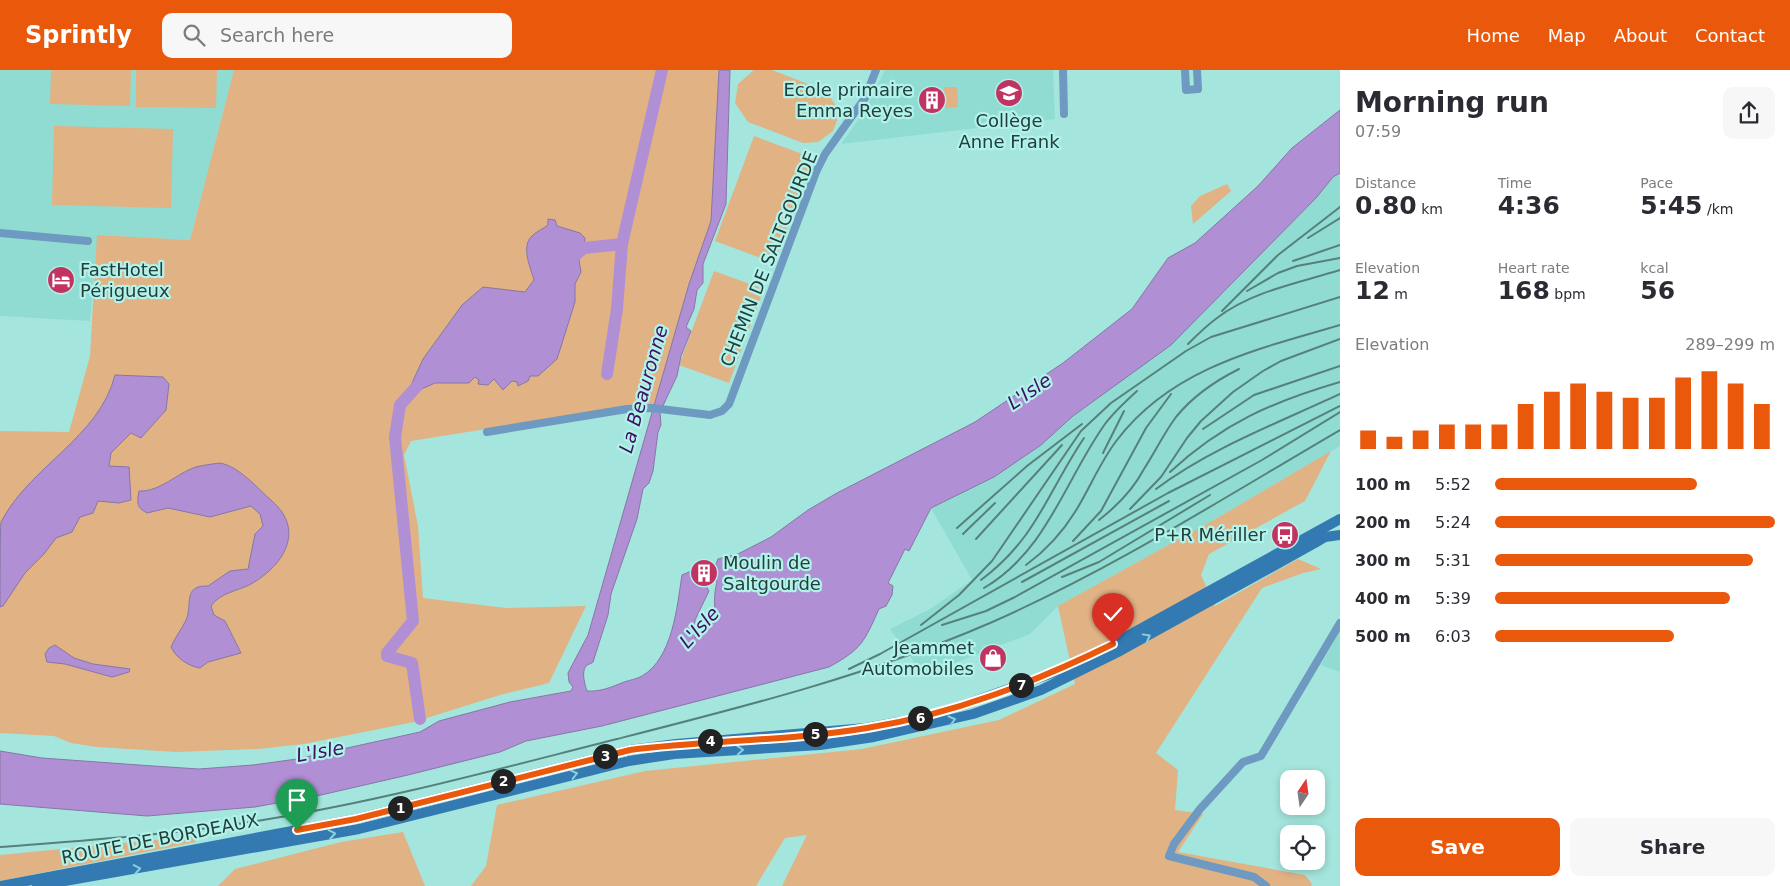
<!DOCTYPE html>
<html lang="en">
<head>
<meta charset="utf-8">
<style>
  :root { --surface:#fff; --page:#f7f7f7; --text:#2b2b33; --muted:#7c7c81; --accent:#ea580c }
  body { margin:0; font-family:"DejaVu Sans",sans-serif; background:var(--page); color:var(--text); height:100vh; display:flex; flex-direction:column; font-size:19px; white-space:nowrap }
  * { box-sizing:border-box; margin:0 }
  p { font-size:16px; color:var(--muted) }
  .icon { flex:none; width:28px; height:28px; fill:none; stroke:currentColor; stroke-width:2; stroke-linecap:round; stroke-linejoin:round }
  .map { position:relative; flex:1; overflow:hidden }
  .details { display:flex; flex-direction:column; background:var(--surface); width:450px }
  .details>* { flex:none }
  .needle { width:32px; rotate:13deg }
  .buttons { position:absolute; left:1280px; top:700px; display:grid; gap:10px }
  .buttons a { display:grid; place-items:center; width:45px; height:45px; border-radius:10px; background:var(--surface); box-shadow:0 2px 8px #0003; font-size:25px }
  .pin { position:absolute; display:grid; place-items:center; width:42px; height:42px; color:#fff; margin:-51px -21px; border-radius:50% 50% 50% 0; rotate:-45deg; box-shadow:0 0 5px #0007 }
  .pin .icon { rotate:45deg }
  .km { position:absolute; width:25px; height:25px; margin:-12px; border-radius:50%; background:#222; color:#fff; font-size:14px; line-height:25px; text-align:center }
  .round { display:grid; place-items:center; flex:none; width:52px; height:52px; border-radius:10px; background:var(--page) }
  .head { display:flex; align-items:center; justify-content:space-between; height:85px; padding:0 15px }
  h1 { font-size:28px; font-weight:800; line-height:38px }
  .figures { display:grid; grid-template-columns:repeat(3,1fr); gap:8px; height:85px; padding:5px 15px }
  .figures div { display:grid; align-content:center }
  .figures b { font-size:25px; font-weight:800 }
  .figures small { font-size:14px; font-weight:400 }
  .figures p { font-size:14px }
  .chart { height:140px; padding:10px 15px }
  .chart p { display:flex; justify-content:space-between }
  .chart svg { width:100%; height:90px; margin-top:5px; stroke:var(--accent); stroke-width:6 }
  .primary-button { display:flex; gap:10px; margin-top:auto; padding:10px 15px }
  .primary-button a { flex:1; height:58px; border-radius:10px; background:var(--accent); color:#fff; font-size:20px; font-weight:800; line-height:58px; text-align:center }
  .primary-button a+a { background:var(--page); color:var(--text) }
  ul { padding:0 15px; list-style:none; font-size:16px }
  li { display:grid; grid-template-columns:80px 60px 1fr; align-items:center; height:38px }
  li i { height:12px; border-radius:6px; background:var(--accent) }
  header { display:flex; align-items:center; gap:30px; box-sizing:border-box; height:70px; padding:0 25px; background:var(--accent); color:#fff }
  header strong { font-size:24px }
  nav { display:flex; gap:28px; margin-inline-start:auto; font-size:18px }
  .search { width:350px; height:45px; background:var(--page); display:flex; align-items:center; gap:12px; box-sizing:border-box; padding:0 18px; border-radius:10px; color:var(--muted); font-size:19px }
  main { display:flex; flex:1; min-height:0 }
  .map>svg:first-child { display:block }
</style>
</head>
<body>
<header>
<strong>Sprintly</strong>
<div class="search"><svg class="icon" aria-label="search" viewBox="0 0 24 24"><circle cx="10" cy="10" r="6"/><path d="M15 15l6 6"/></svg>Search here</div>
<nav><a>Home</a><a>Map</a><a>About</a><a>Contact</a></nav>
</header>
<main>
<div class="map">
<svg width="1340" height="816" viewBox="0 0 1340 816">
  <rect width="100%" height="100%" fill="#a4e6dd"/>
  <!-- built -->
  <g fill="#90dcd2">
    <path d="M 0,0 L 234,0 L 190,170 L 98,165 L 90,251 L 0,246 Z"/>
    <path d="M 885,0 L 1053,0 L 1055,49 L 841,74 L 865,40 Z"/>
    <path d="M 1340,103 L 1340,376 L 1219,447 L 1058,536 L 1030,564 L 921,606 L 917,596 L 890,559 L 930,539 L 972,510 L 931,438 L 994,407 L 1041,375 L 1270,173 L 1316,128 L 1333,107 Z"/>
    <path d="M 1340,560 L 1340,602 L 1321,595 Z"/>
  </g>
  <!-- green -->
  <g fill="#e0b284">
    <path d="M 51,0 L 131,0 L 130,36 L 50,34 Z"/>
    <path d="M 136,0 L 217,0 L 216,38 L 136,37 Z"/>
    <path d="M 234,0 L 719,0 L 712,147 L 656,335 L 626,337 L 411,371 L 404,385 L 418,456 L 423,528 L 506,538 L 586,536 L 549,613 L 500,625 L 414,652 L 304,674 L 258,679 L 176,682 L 97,677 L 71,673 L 54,666 L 0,663 L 0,361 L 69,362 L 90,286 L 97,165 L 190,170 Z"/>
    <path d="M 754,0 L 772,0 L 826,21 L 836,36 L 837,50 L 833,61 L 818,72 L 803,73 L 748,52 L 735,33 L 738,14 Z"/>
    <path d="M 944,17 L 957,17 L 958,37 L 945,38 Z"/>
    <path d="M 54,56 L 173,59 L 171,138 L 52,135 Z"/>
    <path d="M 754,66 L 813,88 L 774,193 L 715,171 Z"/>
    <path d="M 1227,114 L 1231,121 L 1193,154 L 1191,136 L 1200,126 Z"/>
    <path d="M 714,201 L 764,219 L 729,313 L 679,295 Z"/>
    <path d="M 1331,381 L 1305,431 L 1209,484 L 1201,505 L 1215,536 L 1298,489 L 1321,499 L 1303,503 L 1262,518 L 1156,683 L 1178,700 L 1175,740 L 1203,744 L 1178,782 L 1305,805 L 1312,814 L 1311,816 L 782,816 L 807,765 L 785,768 L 756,816 L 471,816 L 486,796 L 497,735 L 645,701 L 862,679 L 999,650 L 1075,614 L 1058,536 L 1219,447 Z"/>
    <path d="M 403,762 L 425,816 L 218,816 L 235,799 L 341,772 Z"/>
    <path d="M 196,766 L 196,772 L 0,811 L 0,785 Z"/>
  </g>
  <!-- water -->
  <g fill="#b08fd4" stroke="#8677a6">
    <path d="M 719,0 L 730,0 L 726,134 L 703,194 L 703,213 L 697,220 L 694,239 L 686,257 L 691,261 L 681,286 L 677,306 L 660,342 L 661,355 L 658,362 L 653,401 L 649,413 L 643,419 L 637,449 L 611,524 L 608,545 L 593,592 C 591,594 588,594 586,596 C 581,602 585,615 587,621 C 600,622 612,617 624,612 C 630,610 637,609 642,606 C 673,588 677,536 682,505 L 696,499 L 709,521 L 695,550 L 695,568 C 726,544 709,543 717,512 L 712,504 L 718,489 L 738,484 L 771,467 L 808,440 L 837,423 L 975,352 L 1063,293 L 1132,239 L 1168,188 L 1195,173 L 1258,116 L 1292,78 L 1340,40 L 1340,103 L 1333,107 L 1316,128 L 1171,275 L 1073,346 L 1041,375 L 994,407 L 931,438 L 909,481 L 905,479 L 888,513 L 893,516 L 892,525 L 886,536 L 879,539 C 864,572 862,579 829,597 L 602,656 L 526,671 L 500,682 L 408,705 L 321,725 L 255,737 L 147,746 L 0,734 L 0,681 L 42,688 L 153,696 L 199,699 L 253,695 L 297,689 L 420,662 L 439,651 L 510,632 L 571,621 L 573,617 L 569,612 L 568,603 L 588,565 L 689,214 L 711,151 Z"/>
    <path d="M 548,149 L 555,150 L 557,156 L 580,163 L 585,168 L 584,178 L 579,190 L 581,202 L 575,214 L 575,232 L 557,289 L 538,306 L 530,306 L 528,311 L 518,316 L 517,312 L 512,311 L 503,320 L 494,309 L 488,315 L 478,314 L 479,310 L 475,307 L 469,313 L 435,313 L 406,326 L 423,289 L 462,235 L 483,217 L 525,222 L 534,210 C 531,199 521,178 531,167 C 535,162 543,159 548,155 Z"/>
    <path d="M 115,305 L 163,307 L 169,314 L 166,340 L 141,368 L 131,363 L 111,383 L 109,396 L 129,397 L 131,430 L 119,433 L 98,431 L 93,443 L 80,447 L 72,462 L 56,468 L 44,484 L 25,503 L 3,536 L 0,537 C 0,523 0,460 1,452 C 30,396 99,368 115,305 Z"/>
    <path d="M 220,393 C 240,397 257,418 272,431 C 306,461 283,496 251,514 C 236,522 221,522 211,536 L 214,545 L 225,551 L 241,583 L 208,592 L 200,598 C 188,596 176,588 171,577 C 175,567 182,559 186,550 C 193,535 182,515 208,516 L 230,501 L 248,499 L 255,464 L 263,456 L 260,444 L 251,436 L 210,447 L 168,438 L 147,443 C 136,437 137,433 139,421 C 160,422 177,403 196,397 C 204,395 212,394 220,393 Z"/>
    <path d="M 55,575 L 74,588 L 93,594 L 130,599 L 129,602 L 112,607 L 65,594 L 47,592 L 45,584 L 49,578 Z"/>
  </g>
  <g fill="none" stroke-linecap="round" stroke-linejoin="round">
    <!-- river -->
    <g stroke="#b08fd4" stroke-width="12">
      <path d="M 572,188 L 584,178 L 622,174 L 662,0"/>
      <path d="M 607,304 L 617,239 L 622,174"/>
      <path d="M 418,315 L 400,335 L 395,367 L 413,551 L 387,583 L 387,586 L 412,593 L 420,649"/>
    </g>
    <!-- street -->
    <g stroke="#6e99c0" stroke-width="8">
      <path d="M 1063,0 L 1064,44"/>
      <path d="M 1185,0 L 1186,20 L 1198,19 L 1197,0"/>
      <path d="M 0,163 L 88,171"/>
      <path d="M 487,362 L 627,339 L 652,338 L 710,345 L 722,341 L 729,334 L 816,102 L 825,84 L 865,28 L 876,0"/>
      <path d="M 1266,816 L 1254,807 L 1169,786 L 1174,774 L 1200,739 L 1243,692 L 1261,686 L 1340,553"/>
    </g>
    <!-- secondary -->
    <g stroke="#337ab2" stroke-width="10">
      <path d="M 0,816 L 356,749 L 630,680 L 676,674 L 866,658 L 920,648 L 964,635 L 1058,601 L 1113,574 L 1340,449"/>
      <path d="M 37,816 L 359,759 L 629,691 L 674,684 L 820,675 L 874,667 L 973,644 L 1041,620 L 1120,581 L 1315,473 L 1325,467 L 1340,465"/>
    </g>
    <!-- rail -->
    <g stroke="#56807b" stroke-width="2">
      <path d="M 1308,168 L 1340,148"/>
      <path d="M 1293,191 L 1340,175"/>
      <path d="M 1247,221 L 1278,203 L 1297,196 L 1340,188"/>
      <path d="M 1222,241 L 1278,185 L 1340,137"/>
      <path d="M 1188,274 C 1197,265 1206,256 1217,248 C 1252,221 1299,213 1340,200"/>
      <path d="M 1203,359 L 1254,325 L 1340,296"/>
      <path d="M 1103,383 L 1124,341"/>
      <path d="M 1170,402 C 1223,353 1272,332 1340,312"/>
      <path d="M 1156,419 C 1211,378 1278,353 1340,324"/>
      <path d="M 1130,439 L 1161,407 L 1187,368 L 1201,351 L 1233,322 L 1263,301 L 1281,291 L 1340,269"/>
      <path d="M 1099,450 C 1117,436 1133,420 1144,399 C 1155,382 1164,363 1176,347 C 1193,326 1215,311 1239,299"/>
      <path d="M 957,458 L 1027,396 L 1082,354"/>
      <path d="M 963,464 L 995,433"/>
      <path d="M 976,469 L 1062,375"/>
      <path d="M 1073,471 L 1101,441 L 1146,358 L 1171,324"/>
      <path d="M 1026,495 C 1045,481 1062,463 1075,442 C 1090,418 1100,392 1117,370 C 1172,298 1258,279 1340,255"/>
      <path d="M 1062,507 L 1099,492 L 1210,425"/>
      <path d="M 981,510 C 1037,468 1047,423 1084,368"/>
      <path d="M 1022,512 L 1169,431"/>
      <path d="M 984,518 C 1047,481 1065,410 1105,354 C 1114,342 1126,331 1137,321"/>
      <path d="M 921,555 L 959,525 L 992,491 L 1081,361 L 1111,333 L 1186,281 L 1211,267 L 1340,227"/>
      <path d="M 942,555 L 986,541 L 1015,527 L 1262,390 L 1340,342"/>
      <path d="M 849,599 L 880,584 L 1168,423 L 1340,336"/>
      <path d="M 0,777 C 90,770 180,764 269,749 C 386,730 502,698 617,669 C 743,637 870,605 990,553 C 1113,499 1225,427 1340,360"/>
    </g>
  </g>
  <!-- one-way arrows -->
  <defs><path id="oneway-chevron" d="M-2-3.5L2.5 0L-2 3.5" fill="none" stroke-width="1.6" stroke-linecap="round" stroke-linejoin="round" transform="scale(1.25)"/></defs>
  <g stroke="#8bcfda">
    <use href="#oneway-chevron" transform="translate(1147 567) rotate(-29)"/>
    <use href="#oneway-chevron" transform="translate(952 650) rotate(-14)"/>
    <use href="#oneway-chevron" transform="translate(740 680) rotate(-4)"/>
    <use href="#oneway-chevron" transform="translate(574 704) rotate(-14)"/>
    <use href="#oneway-chevron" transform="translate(332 764) rotate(-10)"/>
    <use href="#oneway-chevron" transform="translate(137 799) rotate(-10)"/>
  </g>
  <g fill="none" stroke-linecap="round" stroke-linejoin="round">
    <!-- route casing -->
    <g stroke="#fff" stroke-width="10">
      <path id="route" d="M 297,760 L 356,749 L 630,680 C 708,670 789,671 867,658 C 954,644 1035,612 1113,574"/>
    </g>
    <!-- route -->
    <use href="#route" stroke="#ea580c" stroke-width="6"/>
  </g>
  <!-- icons -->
  <defs>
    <g id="school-disc" transform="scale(1.4375)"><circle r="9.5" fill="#c13361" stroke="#b1f3eb"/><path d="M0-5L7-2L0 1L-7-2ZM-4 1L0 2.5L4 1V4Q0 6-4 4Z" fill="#fff"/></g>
    <g id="building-disc" transform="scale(1.4375)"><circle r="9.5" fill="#c13361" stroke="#b1f3eb"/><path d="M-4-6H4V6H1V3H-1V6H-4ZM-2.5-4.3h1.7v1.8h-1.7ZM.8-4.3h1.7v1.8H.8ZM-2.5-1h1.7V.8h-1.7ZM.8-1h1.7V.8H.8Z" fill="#fff"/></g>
    <g id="hotel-disc" transform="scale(1.4375)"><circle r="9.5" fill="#c13361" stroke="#b1f3eb"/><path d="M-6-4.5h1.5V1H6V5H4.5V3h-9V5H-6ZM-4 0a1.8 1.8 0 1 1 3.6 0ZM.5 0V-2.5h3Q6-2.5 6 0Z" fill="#fff"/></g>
    <g id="bus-disc" transform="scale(1.4375)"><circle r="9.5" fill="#c13361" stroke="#b1f3eb"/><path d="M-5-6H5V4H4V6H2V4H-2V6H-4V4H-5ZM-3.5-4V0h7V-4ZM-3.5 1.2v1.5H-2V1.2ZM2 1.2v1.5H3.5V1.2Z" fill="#fff"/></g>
    <g id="shop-disc" transform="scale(1.4375)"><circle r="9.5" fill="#c13361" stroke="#b1f3eb"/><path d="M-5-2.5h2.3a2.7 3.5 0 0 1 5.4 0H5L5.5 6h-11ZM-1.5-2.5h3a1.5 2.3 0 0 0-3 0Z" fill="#fff"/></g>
  </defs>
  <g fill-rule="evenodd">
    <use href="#school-disc" x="1009" y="23"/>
    <use href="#building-disc" x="932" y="30"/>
    <use href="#hotel-disc" x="61" y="210"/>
    <use href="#bus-disc" x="1285" y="465"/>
    <use href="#building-disc" x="704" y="503"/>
    <use href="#shop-disc" x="993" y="588"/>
  </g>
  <g text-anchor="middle" stroke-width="4.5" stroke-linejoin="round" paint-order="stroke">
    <!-- poi labels -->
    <g font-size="18" fill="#233e3b" stroke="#b1f3eb" text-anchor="end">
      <text x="913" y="26">Ecole primaire<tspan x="913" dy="21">Emma Reyes</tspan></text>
      <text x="1009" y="57" text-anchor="middle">Collège<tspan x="1009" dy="21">Anne Frank</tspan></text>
      <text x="80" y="206" text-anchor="start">FastHotel<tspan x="80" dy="21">Périgueux</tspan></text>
      <text x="1266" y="471">P+R Mériller</text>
      <text x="723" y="499" text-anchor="start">Moulin de<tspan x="723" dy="21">Saltgourde</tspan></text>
      <text x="974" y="584">Jeammet<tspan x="974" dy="21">Automobiles</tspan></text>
    </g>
    <!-- street labels -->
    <g font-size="18" fill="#233e3b" stroke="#b1f3eb">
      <text transform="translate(769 189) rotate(-68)" y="6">CHEMIN DE SALTGOURDE</text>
      <text transform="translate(160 769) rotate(-11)" y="6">ROUTE DE BORDEAUX</text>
    </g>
    <!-- water labels -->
    <g font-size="19" font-style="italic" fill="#400f62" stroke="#b1f3eb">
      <text transform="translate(643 319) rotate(-74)" y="7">La Beauronne</text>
      <text transform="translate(1029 321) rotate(-34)" y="7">L'Isle</text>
      <text transform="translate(699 557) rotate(-47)" y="7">L'Isle</text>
      <text transform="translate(320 681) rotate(-10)" y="7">L'Isle</text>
    </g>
  </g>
</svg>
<div class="buttons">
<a><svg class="needle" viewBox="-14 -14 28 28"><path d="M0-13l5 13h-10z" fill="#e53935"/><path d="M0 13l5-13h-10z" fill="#7c7c81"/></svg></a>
<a><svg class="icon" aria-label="locate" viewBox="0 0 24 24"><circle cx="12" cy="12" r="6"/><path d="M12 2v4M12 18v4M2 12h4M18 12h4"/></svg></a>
</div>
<div class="pin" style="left:297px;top:760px;background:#1e9e55"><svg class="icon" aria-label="arrive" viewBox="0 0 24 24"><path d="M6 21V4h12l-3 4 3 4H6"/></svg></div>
<div class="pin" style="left:1113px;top:574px;background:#d93025"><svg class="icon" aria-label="check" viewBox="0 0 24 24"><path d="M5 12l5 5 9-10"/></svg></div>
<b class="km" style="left:400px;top:738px">1</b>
<b class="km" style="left:503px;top:711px">2</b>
<b class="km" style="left:605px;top:686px">3</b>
<b class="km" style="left:710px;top:671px">4</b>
<b class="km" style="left:815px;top:664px">5</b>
<b class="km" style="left:920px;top:648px">6</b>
<b class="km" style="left:1021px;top:615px">7</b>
</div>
<section class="details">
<div class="head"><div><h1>Morning run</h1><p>07:59</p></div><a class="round"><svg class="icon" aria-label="share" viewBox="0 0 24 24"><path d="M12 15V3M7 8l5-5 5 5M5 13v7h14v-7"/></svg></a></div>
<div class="figures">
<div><p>Distance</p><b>0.80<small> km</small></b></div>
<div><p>Time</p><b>4:36</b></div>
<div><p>Pace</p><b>5:45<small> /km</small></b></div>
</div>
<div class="figures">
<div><p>Elevation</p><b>12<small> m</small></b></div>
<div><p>Heart rate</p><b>168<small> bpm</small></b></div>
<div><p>kcal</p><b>56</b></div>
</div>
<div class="chart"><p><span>Elevation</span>289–299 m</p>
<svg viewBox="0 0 160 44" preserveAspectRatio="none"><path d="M5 44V35M15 44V38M25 44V35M35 44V32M45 44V32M55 44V32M65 44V22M75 44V16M85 44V12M95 44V16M105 44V19M115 44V19M125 44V9M135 44V6M145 44V12M155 44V22"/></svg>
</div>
<ul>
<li><b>100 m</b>5:52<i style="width:72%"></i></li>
<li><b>200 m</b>5:24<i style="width:100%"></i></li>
<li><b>300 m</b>5:31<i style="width:92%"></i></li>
<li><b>400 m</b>5:39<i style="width:84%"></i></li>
<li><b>500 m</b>6:03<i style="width:64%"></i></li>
</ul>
<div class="primary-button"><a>Save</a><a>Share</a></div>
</section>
</main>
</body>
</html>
